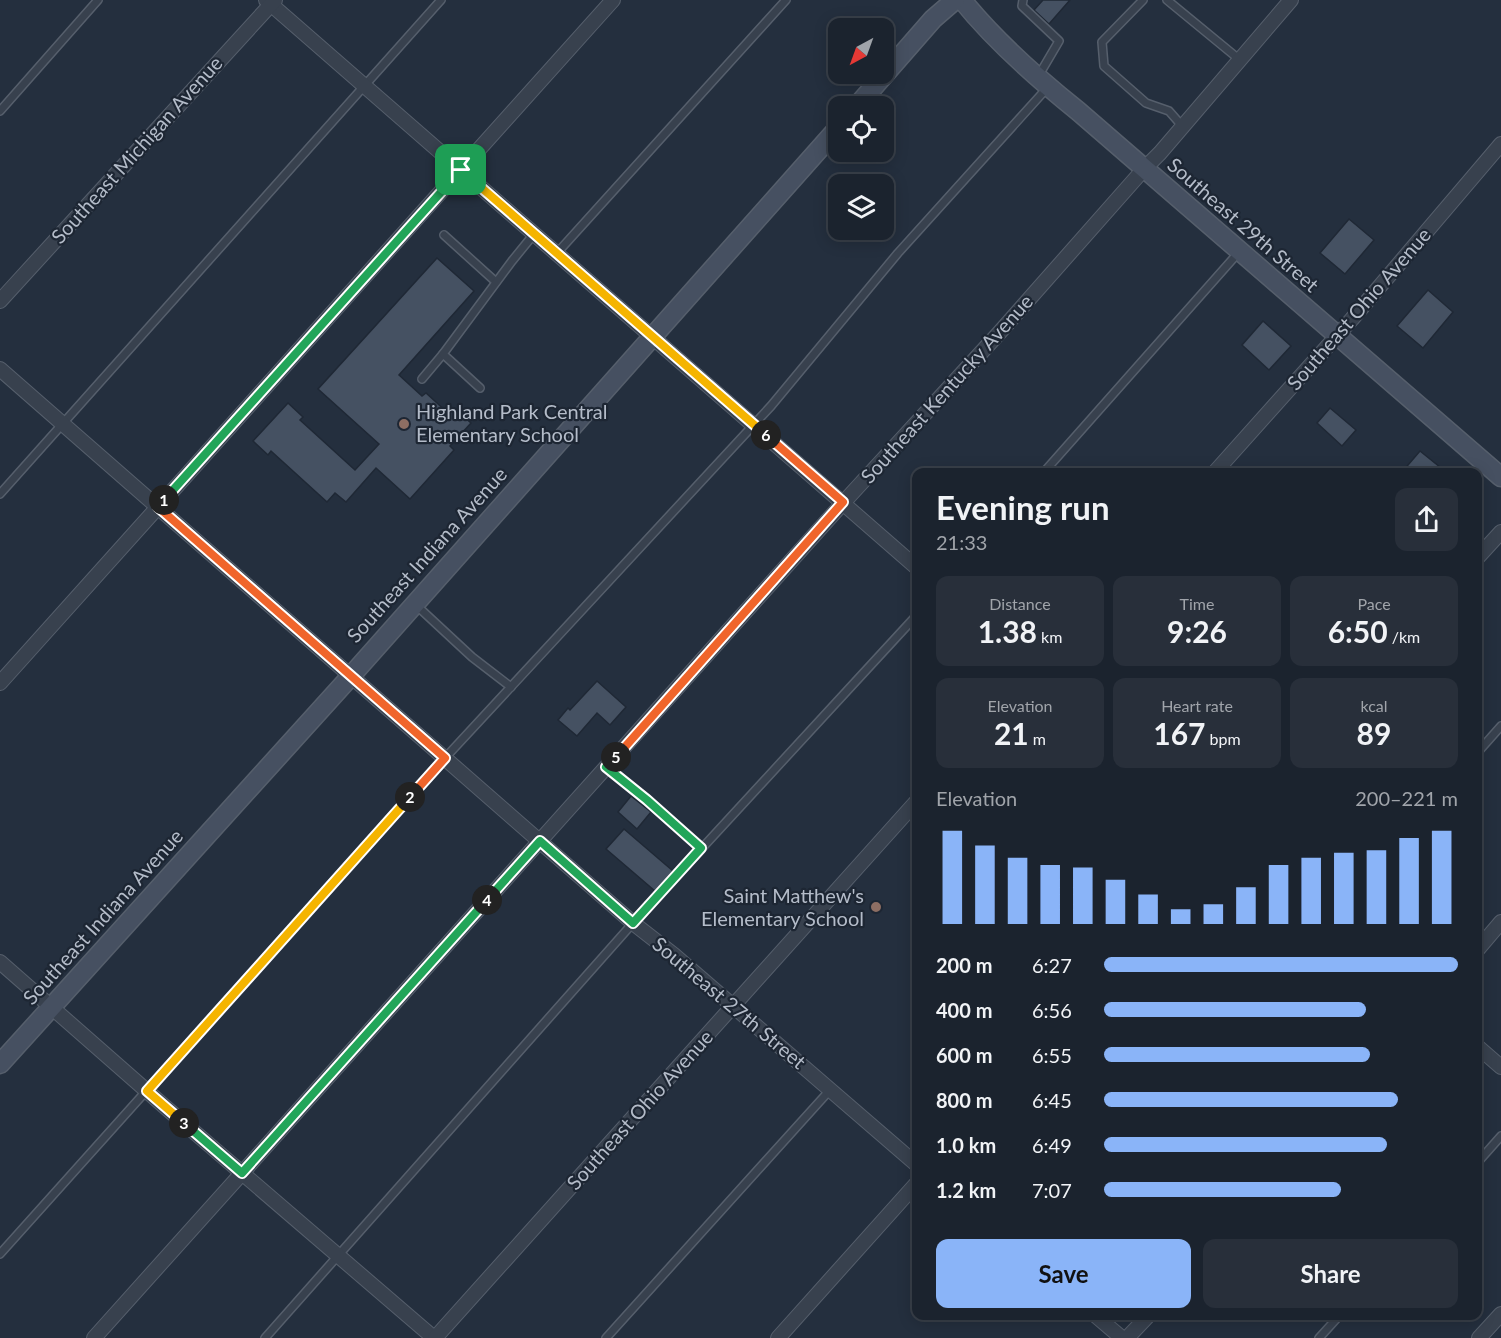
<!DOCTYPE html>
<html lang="en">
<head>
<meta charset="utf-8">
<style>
  :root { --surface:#1b232e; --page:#282f3a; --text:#f1f3f6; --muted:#a0a4aa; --line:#39404a; --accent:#8ab4f8 }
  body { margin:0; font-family:Lato,sans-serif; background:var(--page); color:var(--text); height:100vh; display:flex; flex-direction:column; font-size:22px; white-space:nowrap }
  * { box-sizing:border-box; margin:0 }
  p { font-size:20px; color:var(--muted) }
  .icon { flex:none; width:33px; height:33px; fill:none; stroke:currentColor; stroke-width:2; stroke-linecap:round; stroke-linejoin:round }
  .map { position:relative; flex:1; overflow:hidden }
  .drawer { position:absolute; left:912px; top:468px; width:570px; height:852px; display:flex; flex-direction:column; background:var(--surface); border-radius:12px; box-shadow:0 3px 15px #0003,0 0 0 2px var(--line) }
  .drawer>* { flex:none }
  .needle { width:39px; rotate:221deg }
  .tools { position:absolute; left:828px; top:18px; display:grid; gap:12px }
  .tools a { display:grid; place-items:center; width:66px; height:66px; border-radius:12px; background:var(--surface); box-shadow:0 3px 15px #0003,0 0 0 2px var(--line); font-size:30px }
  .pin { position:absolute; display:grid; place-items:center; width:51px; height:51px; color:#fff; margin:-26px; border-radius:12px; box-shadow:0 3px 9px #0006 }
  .km { position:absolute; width:30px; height:30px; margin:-15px; border-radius:50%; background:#222; color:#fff; font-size:16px; line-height:30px; text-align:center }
  .round { display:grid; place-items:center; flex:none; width:63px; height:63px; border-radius:12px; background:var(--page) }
  .headline { display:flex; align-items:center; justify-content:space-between; height:102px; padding:0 24px }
  h1 { font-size:33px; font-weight:700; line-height:45px }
  .metrics { display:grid; grid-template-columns:repeat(3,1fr); gap:9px; height:102px; padding:6px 24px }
  .metrics div { display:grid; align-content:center; border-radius:12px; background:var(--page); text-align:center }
  .metrics b { font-size:30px; font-weight:700 }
  .metrics small { font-size:16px; font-weight:400 }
  .metrics p { font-size:16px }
  .chart { height:168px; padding:12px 24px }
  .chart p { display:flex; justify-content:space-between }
  .chart svg { width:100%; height:108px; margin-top:6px; stroke:var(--accent); stroke-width:6 }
  .cta { display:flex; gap:12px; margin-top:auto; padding:12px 24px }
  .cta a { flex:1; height:69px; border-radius:12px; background:var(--accent); color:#111; font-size:24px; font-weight:700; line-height:69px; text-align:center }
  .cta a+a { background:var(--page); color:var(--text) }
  ul { padding:0 24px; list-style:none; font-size:20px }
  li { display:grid; grid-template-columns:96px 72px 1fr; align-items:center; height:45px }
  li i { height:15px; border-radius:8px; background:var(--accent) }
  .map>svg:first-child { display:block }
</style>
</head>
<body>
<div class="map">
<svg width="1501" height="1338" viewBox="0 0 1501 1338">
  <rect width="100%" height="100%" fill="#242f3e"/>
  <!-- building -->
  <g fill="#455162" stroke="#1f2835" stroke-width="1.5">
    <path d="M 1043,0 L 1070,0 L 1049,24 L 1034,10 Z"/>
    <path d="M 1349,219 L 1374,240 L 1345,274 L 1320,253 Z"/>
    <path d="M 437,258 L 474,291 L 399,375 L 422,396 L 426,393 L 448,413 L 454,408 L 471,423 L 450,446 L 454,450 L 410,499 L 376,468 L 346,502 L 335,493 L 327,502 L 271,451 L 268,455 L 253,441 L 288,403 L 303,417 L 300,420 L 355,470 L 379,444 L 318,389 Z"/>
    <path d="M 1428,290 L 1453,312 L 1423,348 L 1397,326 Z"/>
    <path d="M 1263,321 L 1291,346 L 1269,370 L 1242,345 Z"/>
    <path d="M 1330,408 L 1356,430 L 1342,446 L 1317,423 Z"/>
    <path d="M 1420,451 L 1446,472 L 1402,472 Z"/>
    <path d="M 597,681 L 626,707 L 610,725 L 597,713 L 577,736 L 558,720 L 568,708 L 570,710 Z"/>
    <path d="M 631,796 L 651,812 L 637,829 L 618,812 Z"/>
    <path d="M 624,829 L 673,871 L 655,891 L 606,849 Z"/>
  </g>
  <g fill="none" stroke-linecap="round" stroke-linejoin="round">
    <!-- lane casing -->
    <g stroke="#565f6c" stroke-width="10">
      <g id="lane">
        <path d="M 1023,0 L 1022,6 L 1059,41 L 1039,75"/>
        <path d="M 1143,0 L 1102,42 L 1104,66 L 1146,103 L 1169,111 L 1183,127"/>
        <path d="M 1167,0 L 1240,60"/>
        <path d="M 0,111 L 98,0"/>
        <path d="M 444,235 L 496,282"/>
        <path d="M 557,253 L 786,0"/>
        <path d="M 422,379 L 443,354"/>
        <path d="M 480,388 L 443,354 L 512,261 L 534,234"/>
        <path d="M 1044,472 L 1239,252"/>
        <path d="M 0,494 L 441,0"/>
        <path d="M 416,605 L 472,657 L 511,687"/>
        <path d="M 1478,752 L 1501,726"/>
        <path d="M 606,767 L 647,800 L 701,848"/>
        <path d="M 1478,1162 L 1501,1136"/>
        <path d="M 0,1254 L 445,758 L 771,406 L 898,253 L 1048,87"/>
        <path d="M 265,1338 L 633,923 L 916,616"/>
        <path d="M 606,1338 L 830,1090"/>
        <path d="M 1319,1338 L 1339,1316"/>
      </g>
    </g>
    <!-- street casing -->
    <g stroke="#565f6c" stroke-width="16">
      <g id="street">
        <path d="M 266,0 L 916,567"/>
        <path d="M 0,301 L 275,0"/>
        <path d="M 0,369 L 633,923 L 674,955 L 916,1164"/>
        <path d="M 1215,472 L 1352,319 L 1501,144"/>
        <path d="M 1478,557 L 1501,532"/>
        <path d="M 0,683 L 613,0"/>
        <path d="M 1478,949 L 1501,922"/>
        <path d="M 0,962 L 164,1106 L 434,1338"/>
        <path d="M 1478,1047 L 1501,1067"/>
        <path d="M 1096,1316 L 1122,1338"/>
        <path d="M 94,1338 L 843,503 L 1000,332 L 1144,169 L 1160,153 L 1291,0"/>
        <path d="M 435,1338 L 916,802"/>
        <path d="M 778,1338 L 916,1184"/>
        <path d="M 1127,1338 L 1148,1316"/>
        <path d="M 1479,1338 L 1501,1314"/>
      </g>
    </g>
    <!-- secondary casing -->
    <g stroke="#565f6c" stroke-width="21">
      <g id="secondary">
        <path d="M 962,0 C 995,41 1037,78 1078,111 L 1501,477"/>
        <path d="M 857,106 L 933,19 L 955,0"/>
        <path d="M 0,1064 L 350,677 L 838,128"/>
      </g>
    </g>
    <!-- lane -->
    <use href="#lane" stroke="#38414e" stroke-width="7"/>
    <!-- street -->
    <use href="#street" stroke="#38414e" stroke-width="14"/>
    <!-- secondary -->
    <use href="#secondary" stroke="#465061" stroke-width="18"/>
  </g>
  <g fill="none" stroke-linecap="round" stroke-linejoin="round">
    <!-- split-1 casing -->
    <g stroke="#fff" stroke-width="12">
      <path id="split-1" d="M 164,500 L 461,170"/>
    </g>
    <!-- split-2 casing -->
    <g stroke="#fff" stroke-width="12">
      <path id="split-2" d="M 164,500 L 158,507 L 445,758 L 410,797"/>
    </g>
    <!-- split-3 casing -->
    <g stroke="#fff" stroke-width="12">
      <path id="split-3" d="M 184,1123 L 147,1091 L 410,797"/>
    </g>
    <!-- split-4 casing -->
    <g stroke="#fff" stroke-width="12">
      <path id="split-4" d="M 184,1123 L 242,1173 L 487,900"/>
    </g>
    <!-- split-5 casing -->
    <g stroke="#fff" stroke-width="12">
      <path id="split-5" d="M 487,900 L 540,841 L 633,923 L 701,848 L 647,800 L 606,767 L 616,757"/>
    </g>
    <!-- split-6 casing -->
    <g stroke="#fff" stroke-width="12">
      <path id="split-6" d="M 616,757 L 843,502 L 766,435"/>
    </g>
    <!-- split-7 casing -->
    <g stroke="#fff" stroke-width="12">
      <path id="split-7" d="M 461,170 L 766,435"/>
    </g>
    <!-- split-1 -->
    <use href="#split-1" stroke="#22a559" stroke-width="8"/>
    <!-- split-2 -->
    <use href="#split-2" stroke="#f0652b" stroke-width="8"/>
    <!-- split-3 -->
    <use href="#split-3" stroke="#f5b400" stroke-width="8"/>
    <!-- split-4 -->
    <use href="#split-4" stroke="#22a559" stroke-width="8"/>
    <!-- split-5 -->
    <use href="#split-5" stroke="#22a559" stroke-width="8"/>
    <!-- split-6 -->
    <use href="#split-6" stroke="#f0652b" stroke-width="8"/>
    <!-- split-7 -->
    <use href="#split-7" stroke="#f5b400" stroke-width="8"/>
  </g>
  <!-- markers -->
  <g fill="#8d6e63" stroke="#1d2633" stroke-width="2">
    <circle cx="404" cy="424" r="6"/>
    <circle cx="876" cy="907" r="6"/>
  </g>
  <g text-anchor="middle" stroke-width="4.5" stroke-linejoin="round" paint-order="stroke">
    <!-- street labels -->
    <g font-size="20" fill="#b4bcc9" stroke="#1d2633">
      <text transform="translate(137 150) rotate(-48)" y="7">Southeast Michigan Avenue</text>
      <text transform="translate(1243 225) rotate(41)" y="7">Southeast 29th Street</text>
      <text transform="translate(1359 309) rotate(-49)" y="7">Southeast Ohio Avenue</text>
      <text transform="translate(947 389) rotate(-48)" y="7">Southeast Kentucky Avenue</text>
      <text transform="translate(427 555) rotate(-48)" y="7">Southeast Indiana Avenue</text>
      <text transform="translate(103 917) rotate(-48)" y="7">Southeast Indiana Avenue</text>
      <text transform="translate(729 1003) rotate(40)" y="7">Southeast 27th Street</text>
      <text transform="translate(640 1110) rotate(-48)" y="7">Southeast Ohio Avenue</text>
    </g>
    <!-- poi labels -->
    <g font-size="20" fill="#b4bcc9" stroke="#1d2633" text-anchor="start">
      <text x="416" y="419">Highland Park Central<tspan x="416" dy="23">Elementary School</tspan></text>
      <text x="864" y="903" text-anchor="end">Saint Matthew's<tspan x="864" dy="23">Elementary School</tspan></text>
    </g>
  </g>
</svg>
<div class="tools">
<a><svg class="needle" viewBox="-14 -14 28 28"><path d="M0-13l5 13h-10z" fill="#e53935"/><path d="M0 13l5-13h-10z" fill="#a0a4aa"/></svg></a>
<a><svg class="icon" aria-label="locate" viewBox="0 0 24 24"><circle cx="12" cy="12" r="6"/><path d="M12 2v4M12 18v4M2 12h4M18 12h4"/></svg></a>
<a><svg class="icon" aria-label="layers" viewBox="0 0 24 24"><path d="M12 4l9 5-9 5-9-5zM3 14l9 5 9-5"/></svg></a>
</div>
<div class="pin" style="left:461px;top:170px;background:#1e9e55"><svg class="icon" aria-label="arrive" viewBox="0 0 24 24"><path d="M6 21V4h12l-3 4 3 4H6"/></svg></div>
<b class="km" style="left:164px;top:500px">1</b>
<b class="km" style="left:410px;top:797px">2</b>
<b class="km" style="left:184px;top:1123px">3</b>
<b class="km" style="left:487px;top:900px">4</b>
<b class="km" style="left:616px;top:757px">5</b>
<b class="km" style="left:766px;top:435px">6</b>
<section class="drawer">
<div class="headline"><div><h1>Evening run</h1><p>21:33</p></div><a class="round"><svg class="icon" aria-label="share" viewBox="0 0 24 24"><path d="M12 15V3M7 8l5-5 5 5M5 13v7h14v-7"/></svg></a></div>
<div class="metrics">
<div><p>Distance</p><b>1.38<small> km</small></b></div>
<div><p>Time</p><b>9:26</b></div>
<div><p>Pace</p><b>6:50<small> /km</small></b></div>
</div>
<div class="metrics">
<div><p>Elevation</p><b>21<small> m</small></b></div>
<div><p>Heart rate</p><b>167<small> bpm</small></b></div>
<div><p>kcal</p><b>89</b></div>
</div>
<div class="chart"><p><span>Elevation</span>200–221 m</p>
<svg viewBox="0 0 160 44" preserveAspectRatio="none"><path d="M5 44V6M15 44V12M25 44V17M35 44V20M45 44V21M55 44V26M65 44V32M75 44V38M85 44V36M95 44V29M105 44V20M115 44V17M125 44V15M135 44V14M145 44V9M155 44V6"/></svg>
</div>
<ul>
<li><b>200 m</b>6:27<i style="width:100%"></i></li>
<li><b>400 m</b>6:56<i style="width:74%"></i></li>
<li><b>600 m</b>6:55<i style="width:75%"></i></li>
<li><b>800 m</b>6:45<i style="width:83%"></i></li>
<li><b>1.0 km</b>6:49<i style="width:80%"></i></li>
<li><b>1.2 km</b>7:07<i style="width:67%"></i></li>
</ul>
<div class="cta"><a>Save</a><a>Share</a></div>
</section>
</div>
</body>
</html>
